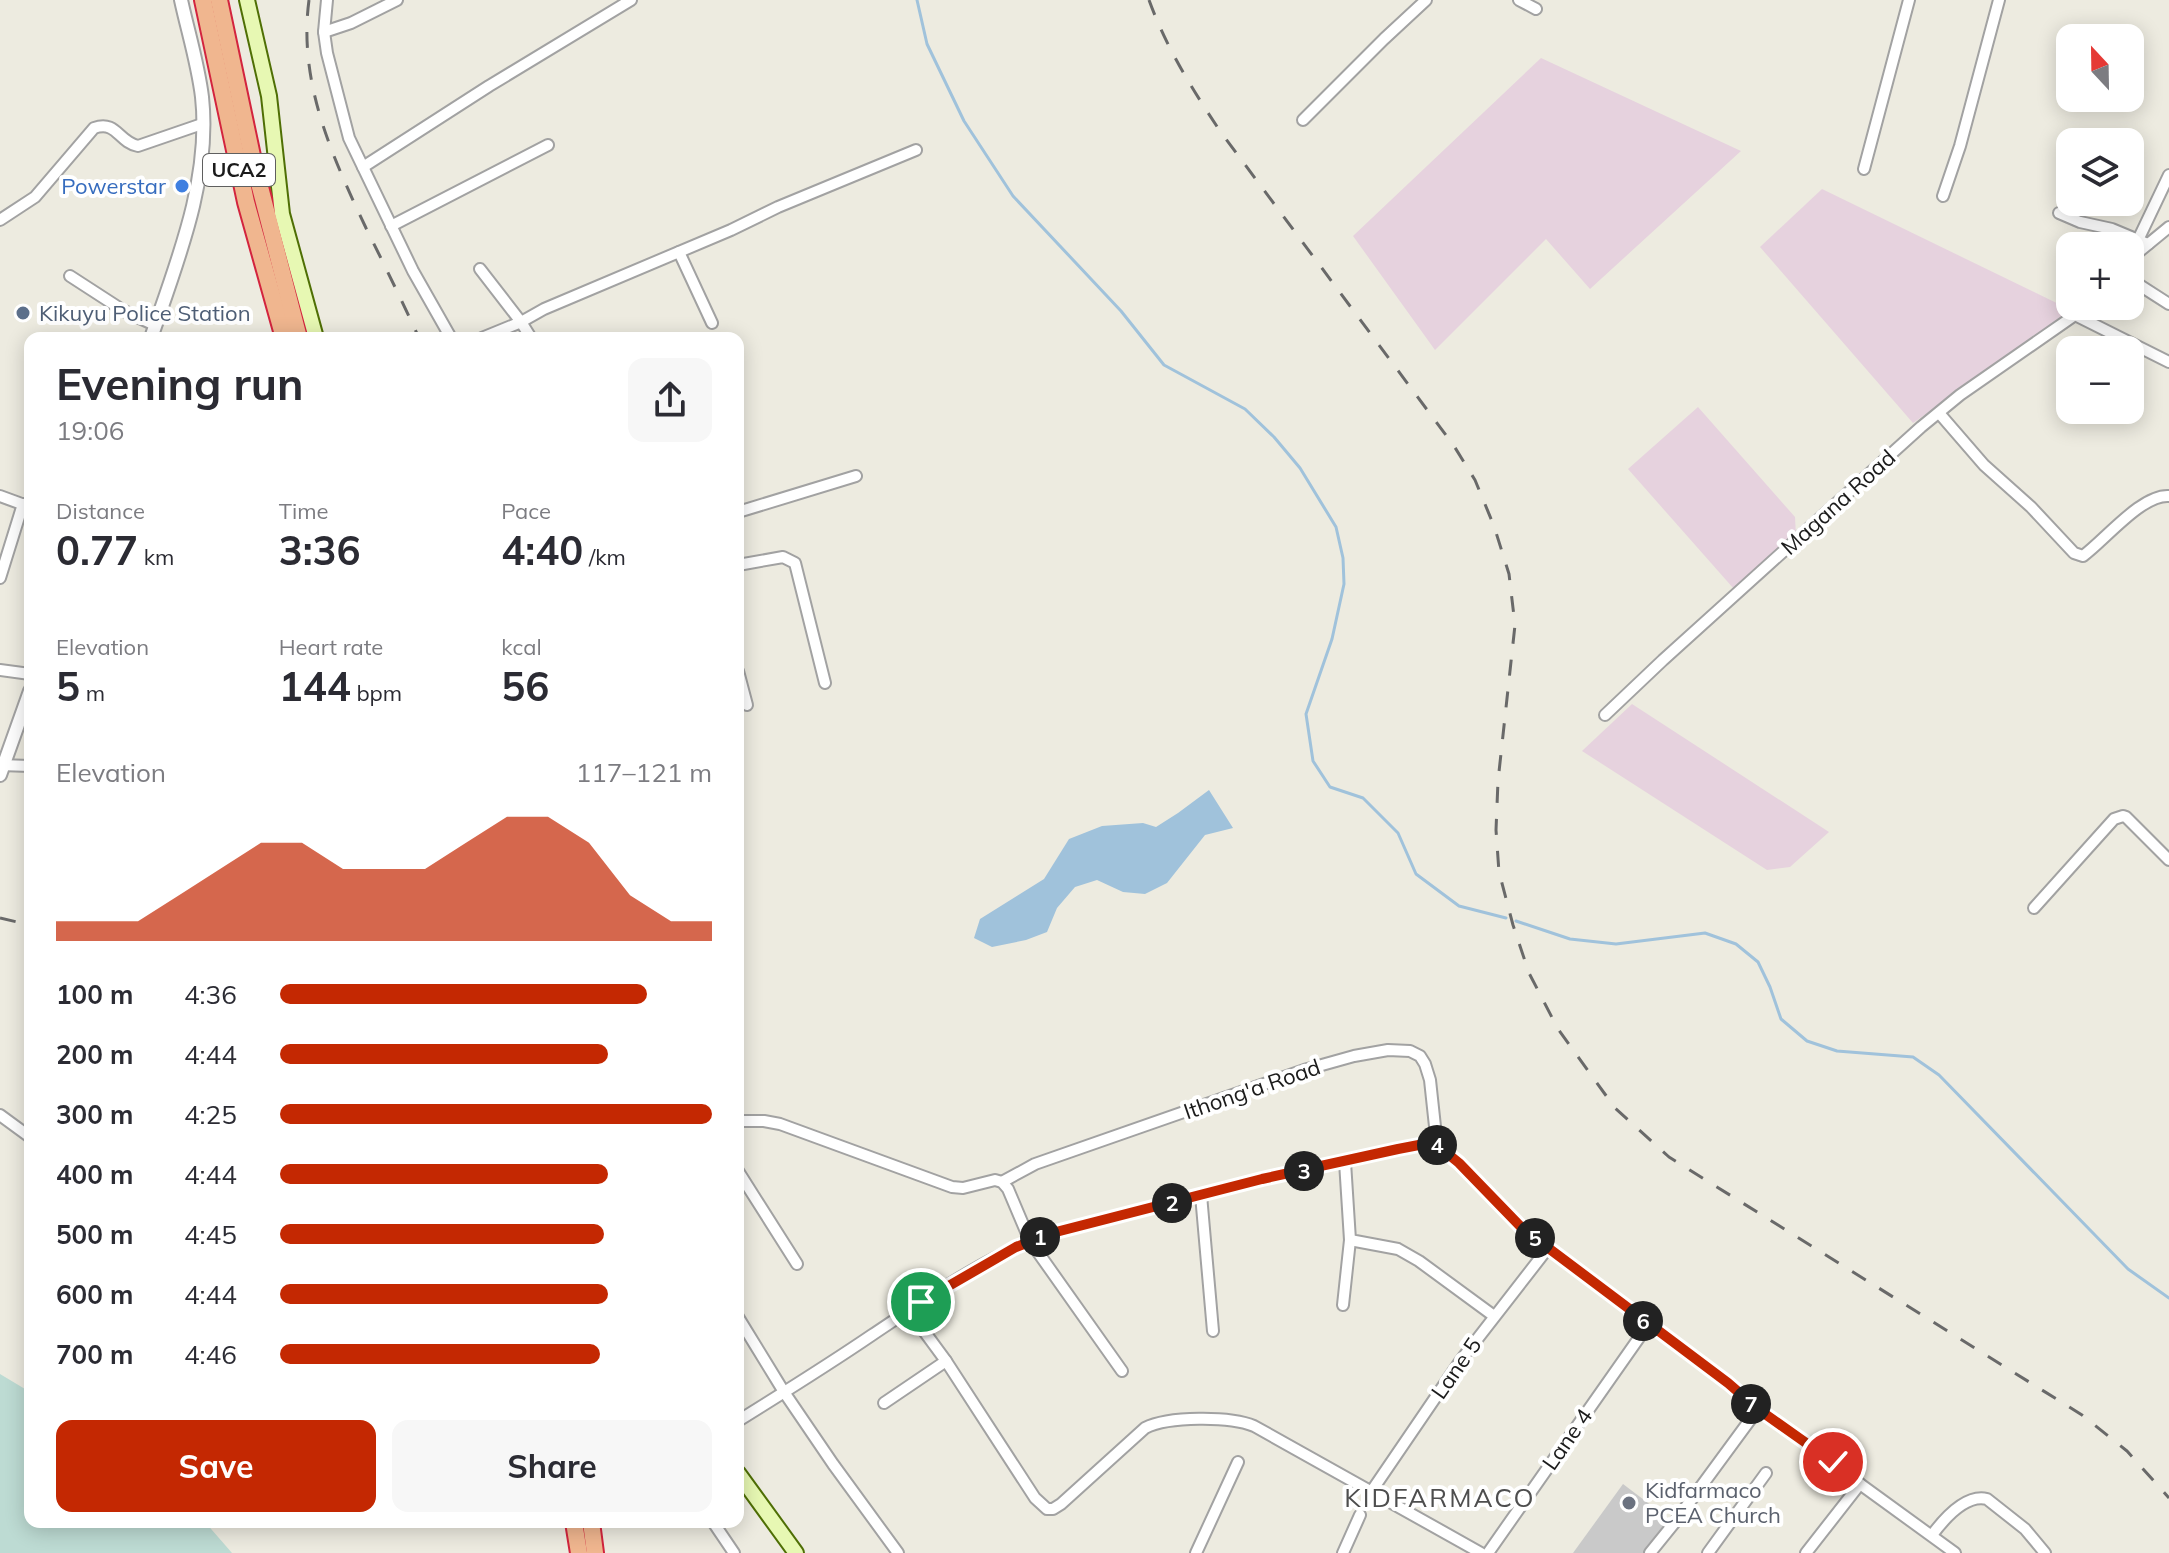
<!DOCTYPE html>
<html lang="en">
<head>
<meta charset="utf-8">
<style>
  :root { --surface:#fff; --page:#f7f7f7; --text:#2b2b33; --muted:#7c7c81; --accent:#c42802 }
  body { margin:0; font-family:Mulish,sans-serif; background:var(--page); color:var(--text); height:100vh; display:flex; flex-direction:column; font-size:30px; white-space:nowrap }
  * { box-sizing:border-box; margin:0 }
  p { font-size:26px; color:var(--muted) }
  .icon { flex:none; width:44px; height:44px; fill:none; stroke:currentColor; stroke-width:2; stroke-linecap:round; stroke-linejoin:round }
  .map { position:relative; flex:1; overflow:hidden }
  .details { position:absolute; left:24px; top:332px; width:720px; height:1196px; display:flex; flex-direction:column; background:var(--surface); border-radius:16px; box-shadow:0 4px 20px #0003 }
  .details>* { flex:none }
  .needle { width:52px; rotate:338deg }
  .buttons { position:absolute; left:2056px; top:24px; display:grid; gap:16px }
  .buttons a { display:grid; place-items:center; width:88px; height:88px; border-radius:16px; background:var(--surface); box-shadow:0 4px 20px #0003; font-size:40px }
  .pin { position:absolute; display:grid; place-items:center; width:68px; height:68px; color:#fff; margin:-34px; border:4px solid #fff; border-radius:50%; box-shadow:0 2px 8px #0007 }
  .km { position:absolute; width:40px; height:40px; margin:-20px; border-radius:50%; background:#222; color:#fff; font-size:22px; line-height:40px; text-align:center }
  .round { display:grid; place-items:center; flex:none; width:84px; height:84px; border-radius:16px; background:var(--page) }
  .summary { display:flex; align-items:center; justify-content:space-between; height:136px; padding:0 32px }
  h1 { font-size:44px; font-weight:700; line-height:60px }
  .stats { display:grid; grid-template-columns:repeat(3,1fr); gap:12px; height:136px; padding:8px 32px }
  .stats div { display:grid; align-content:center }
  .stats b { font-size:40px; font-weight:700 }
  .stats small { font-size:22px; font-weight:400 }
  .stats p { font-size:22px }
  .chart { height:224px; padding:16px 32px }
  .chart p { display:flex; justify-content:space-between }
  .chart svg { width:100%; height:144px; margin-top:8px; fill:var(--accent); opacity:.7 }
  .cta { display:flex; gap:16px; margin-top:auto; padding:16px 32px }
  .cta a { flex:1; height:92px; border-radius:16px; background:var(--accent); color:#fff; font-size:32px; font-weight:700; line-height:92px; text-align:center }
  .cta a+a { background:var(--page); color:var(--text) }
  ul { padding:0 32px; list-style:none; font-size:26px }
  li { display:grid; grid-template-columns:128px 96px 1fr; align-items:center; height:60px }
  li i { height:20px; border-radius:10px; background:var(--accent) }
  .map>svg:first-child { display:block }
</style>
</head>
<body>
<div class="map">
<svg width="2169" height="1553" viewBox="0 0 2169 1553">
  <rect width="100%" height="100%" fill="#edebe0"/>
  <!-- industrial -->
  <g fill="#e6d2de">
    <path d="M 1541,58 L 1741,151 L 1590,289 L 1546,239 L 1435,350 L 1353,236 Z"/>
    <path d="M 1822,189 L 2073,311 L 1913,423 L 1760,247 Z"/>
    <path d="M 1698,407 L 1795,517 L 1796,536 L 1734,589 L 1628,469 Z"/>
    <path d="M 1632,704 L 1829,832 L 1790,867 L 1767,870 L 1582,751 Z"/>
  </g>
  <!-- religious -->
  <path fill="#c9c9c9" d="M 1623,1484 L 1673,1522 L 1646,1553 L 1573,1553 Z"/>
  <!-- wetland -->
  <path fill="#bddbd3" d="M 0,1374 L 30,1392 L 30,1522 L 205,1522 L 232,1553 L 0,1553 Z"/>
  <!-- water -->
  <path fill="#a0c2db" d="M 1209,790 L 1233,828 L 1205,835 L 1167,883 L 1145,894 L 1123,892 L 1097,880 L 1075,887 L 1057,908 L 1047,932 L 1026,940 L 992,947 L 974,938 L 980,919 L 1044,879 L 1069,839 L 1102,826 L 1143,823 L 1156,827 L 1178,813 Z"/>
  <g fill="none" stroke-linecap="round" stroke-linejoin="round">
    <!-- stream -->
    <g stroke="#a0c2db" stroke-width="3">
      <path d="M 917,0 L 927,44 L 964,121 L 1013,196 L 1121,311 L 1164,365 L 1245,409 L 1274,437 L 1300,468 L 1336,527 L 1343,558 L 1344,584 L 1332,639 L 1306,714 L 1313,761 L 1330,787 L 1363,798 L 1398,833 L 1416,874 L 1459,906 L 1506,918"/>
      <path d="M 1516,921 L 1570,939 L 1616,944 L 1705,933 L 1736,944 L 1758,962 L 1770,987 L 1781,1019 L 1807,1041 L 1837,1051 L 1913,1057 L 1939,1075 L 2128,1269 L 2169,1298"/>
    </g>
    <!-- minor casing -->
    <g stroke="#a2a2a2" stroke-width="14">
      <g id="minor">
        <path d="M 327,0 L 324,32 L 327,53 L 349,138 L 413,271 L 451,338"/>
        <path d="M 1519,0 L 1536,9"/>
        <path d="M 324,32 L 351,23 L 397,0"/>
        <path d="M 1303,120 L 1384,39 L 1426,0"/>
        <path d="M 363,167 L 489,86 L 631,0"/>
        <path d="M 1864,169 L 1909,0"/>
        <path d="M 1943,196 L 1960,146 L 1999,0"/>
        <path d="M 2059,213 L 2080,222 L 2112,229 L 2148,244"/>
        <path d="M 0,220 L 35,197 L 94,128 C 117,120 118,142 138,146 L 202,124"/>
        <path d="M 391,226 L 548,145"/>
        <path d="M 2138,240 L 2169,175"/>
        <path d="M 679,252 L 712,323"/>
        <path d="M 2130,259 L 2169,227"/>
        <path d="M 480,269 L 521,322 L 482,338"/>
        <path d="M 70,276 L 124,311 L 155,325"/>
        <path d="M 2130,279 L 2169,304"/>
        <path d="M 2075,315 L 2169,362"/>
        <path d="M 531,338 L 521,322 L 544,309 L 731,230 L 778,207 L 916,150"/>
        <path d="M 1939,413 L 1984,465 L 2031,507 L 2074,553 L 2083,556 C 2106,539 2142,494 2169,496"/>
        <path d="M 0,496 L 30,507"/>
        <path d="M 738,512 L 856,476"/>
        <path d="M 738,565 L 783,557 L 795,563 L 825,683"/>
        <path d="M 0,578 L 23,504"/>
        <path d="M 0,670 L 30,674"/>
        <path d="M 738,671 L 747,705"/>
        <path d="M 1605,715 L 1663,660 L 1921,427 L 1960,395 L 2075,315 L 2084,306"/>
        <path d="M 0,765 L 30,766"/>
        <path d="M 2034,908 L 2114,819 L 2123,816 L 2126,817 L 2169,860"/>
        <path d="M 0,1115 L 30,1137"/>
        <path d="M 738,1121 L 764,1121 L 780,1124 L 952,1187 L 963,1188 L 995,1180 L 1002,1182 L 1008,1189 L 1030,1241 L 1122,1371"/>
        <path d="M 1345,1162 L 1350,1240 L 1398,1249 L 1419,1261 L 1494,1316"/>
        <path d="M 738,1171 L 797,1264"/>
        <path d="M 1002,1182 L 1035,1164 L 1304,1070 L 1354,1056 L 1388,1050 L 1410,1051 L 1420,1056 L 1425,1064 L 1430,1080 L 1437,1145"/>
        <path d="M 1201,1195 L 1213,1331"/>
        <path d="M 1343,1305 L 1350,1240"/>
        <path d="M 906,1313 L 921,1327 L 946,1361 L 1035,1498 L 1047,1509 L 1053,1509 L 1061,1504 L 1145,1428 C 1168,1416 1230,1416 1254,1426 L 1481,1553"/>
        <path d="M 738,1317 L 784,1392 L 833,1464 L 898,1553"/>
        <path d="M 884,1403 L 946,1361"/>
        <path d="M 738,1421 C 783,1393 828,1365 872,1335 C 929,1297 986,1256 1052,1233 L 1262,1179 L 1398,1149 L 1424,1144 L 1437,1145 L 1459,1163 L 1523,1229 L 1728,1383 L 1758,1409 L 1833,1462 L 1860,1484 L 1955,1553"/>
        <path d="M 1371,1492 L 1461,1360 L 1548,1248"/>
        <path d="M 713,1522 L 734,1553"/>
        <path d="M 1932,1535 C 1944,1519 1966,1494 1987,1499 L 2025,1529 L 2045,1553"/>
        <path d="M 1196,1553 L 1238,1462"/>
        <path d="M 1343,1553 L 1360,1515"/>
        <path d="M 1488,1553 L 1648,1325"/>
        <path d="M 1650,1553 L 1675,1522 L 1758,1409"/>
        <path d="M 1708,1553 L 1766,1473"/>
        <path d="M 1806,1553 L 1860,1484"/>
      </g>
    </g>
    <!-- tertiary casing -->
    <g stroke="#a2a2a2" stroke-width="16">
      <g id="tertiary">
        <path d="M 151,338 C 177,262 211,179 202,97 C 198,64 188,32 181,0"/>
        <path d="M 0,775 L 30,691"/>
      </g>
    </g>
    <!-- secondary casing -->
    <g stroke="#4f6f05" stroke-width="18">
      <g id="secondary">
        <path d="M 247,0 L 269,96 L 282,214 L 316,338"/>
        <path d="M 738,1473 L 796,1553"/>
      </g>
    </g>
    <!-- trunk casing -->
    <g stroke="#d3243e" stroke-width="20">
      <g id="trunk">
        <path d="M 203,0 L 246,202 L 284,338"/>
        <path d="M 219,0 L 252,156 L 299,338"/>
        <path d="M 574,1522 L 579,1553"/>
        <path d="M 591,1522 L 595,1553"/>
      </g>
    </g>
    <!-- minor -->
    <use href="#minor" stroke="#fff" stroke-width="10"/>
    <!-- tertiary -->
    <use href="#tertiary" stroke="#fff" stroke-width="12"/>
    <!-- secondary -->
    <use href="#secondary" stroke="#e7f8b3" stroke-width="14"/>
    <!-- trunk -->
    <use href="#trunk" stroke="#f0b68f" stroke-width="16"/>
    <!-- rail -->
    <g stroke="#696969" stroke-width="3" stroke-dasharray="16 16" stroke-linecap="butt">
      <path d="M 309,0 C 298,82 332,156 366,228 C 384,264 402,301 419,338"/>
      <path d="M 1149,0 C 1166,47 1192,89 1220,131 L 1454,446 L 1475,480 L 1494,526 L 1509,574 L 1515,625 L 1498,781 L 1496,830 L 1499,872 L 1513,925 L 1529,973 L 1558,1029 L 1615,1108 L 1669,1157 L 2082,1415 L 2127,1451 L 2169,1498"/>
      <path d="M 0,918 L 30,925"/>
    </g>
  </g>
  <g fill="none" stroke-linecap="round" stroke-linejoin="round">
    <!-- route casing -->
    <g stroke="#fff" stroke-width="16">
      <path id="route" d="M 921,1302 L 1016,1247 L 1052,1233 L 1262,1179 L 1398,1149 L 1424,1144 L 1437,1145 L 1459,1163 L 1523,1229 L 1728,1383 L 1758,1409 L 1833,1462"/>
    </g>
    <!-- route -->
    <use href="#route" stroke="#c42802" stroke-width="10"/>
  </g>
  <!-- markers -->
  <circle fill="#3f7fe0" stroke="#fff" stroke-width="3" cx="182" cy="186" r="8"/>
  <circle fill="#5c6f8a" stroke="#fff" stroke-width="3" cx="23" cy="313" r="8"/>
  <circle fill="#6b7280" stroke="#fff" stroke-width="3" cx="1629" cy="1503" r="8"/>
  <g text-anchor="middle" stroke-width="8" stroke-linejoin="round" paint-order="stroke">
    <!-- shield labels -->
    <rect fill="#fff" stroke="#5f5f5f" stroke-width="2" x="203" y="154" width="72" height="32" rx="6"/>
    <g font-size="20" font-weight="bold" fill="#1b1b1b">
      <text x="239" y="177">UCA2</text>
    </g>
    <!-- shop labels -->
    <g font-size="22" fill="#366cbe" stroke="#fff" text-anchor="end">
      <text x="166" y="194">Powerstar</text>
    </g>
    <!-- service labels -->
    <g font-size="22" fill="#4e5e75" stroke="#fff" text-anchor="start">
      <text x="39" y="321">Kikuyu Police Station</text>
    </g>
    <!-- street labels -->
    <g font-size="22" fill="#1b1b1b" stroke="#fff">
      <text transform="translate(1838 502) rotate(-42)" y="8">Magana Road</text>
      <text transform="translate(1252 1089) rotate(-19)" y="8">Ithong'a Road</text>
      <text transform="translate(1456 1368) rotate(-55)" y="8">Lane 5</text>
      <text transform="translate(1567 1439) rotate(-55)" y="8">Lane 4</text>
    </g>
    <!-- worship labels -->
    <g font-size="22" fill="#5b616d" stroke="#fff" text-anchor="start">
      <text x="1645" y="1498">Kidfarmaco<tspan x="1645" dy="25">PCEA Church</tspan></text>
    </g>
    <!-- quarter labels -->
    <g font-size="26" letter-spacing="2" fill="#4e4e4e" stroke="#fff">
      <text x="1440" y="1507">KIDFARMACO</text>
    </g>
  </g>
</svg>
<div class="buttons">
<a><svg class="needle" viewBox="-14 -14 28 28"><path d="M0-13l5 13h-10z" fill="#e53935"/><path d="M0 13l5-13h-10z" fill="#7c7c81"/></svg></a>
<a><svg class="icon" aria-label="layers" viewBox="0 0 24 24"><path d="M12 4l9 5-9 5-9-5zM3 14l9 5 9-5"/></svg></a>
<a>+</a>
<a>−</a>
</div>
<div class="pin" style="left:921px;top:1302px;background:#1e9e55"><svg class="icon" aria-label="arrive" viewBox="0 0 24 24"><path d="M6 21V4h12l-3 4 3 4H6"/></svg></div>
<div class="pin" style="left:1833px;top:1462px;background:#d93025"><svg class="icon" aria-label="check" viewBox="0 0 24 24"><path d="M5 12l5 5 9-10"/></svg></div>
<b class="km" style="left:1040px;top:1237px">1</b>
<b class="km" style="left:1172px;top:1203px">2</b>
<b class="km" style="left:1304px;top:1171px">3</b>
<b class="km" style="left:1437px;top:1145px">4</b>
<b class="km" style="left:1535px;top:1238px">5</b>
<b class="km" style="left:1643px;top:1321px">6</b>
<b class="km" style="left:1751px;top:1404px">7</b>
<section class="details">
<div class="summary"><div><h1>Evening run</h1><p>19:06</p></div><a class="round"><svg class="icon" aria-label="share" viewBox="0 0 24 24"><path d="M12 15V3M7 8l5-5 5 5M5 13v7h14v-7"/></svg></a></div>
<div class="stats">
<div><p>Distance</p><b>0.77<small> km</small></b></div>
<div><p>Time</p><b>3:36</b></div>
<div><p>Pace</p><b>4:40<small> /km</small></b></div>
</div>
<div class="stats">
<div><p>Elevation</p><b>5<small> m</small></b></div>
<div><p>Heart rate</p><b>144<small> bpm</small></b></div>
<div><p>kcal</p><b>56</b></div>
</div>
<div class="chart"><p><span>Elevation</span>117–121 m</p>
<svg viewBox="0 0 160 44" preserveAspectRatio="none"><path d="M0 44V38L10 38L20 38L30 30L40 22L50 14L60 14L70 22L80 22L90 22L100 14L110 6L120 6L130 14L140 30L150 38L160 38V44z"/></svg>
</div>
<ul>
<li><b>100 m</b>4:36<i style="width:85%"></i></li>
<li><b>200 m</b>4:44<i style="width:76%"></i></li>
<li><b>300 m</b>4:25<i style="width:100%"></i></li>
<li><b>400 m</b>4:44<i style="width:76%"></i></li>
<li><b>500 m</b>4:45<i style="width:75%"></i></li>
<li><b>600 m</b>4:44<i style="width:76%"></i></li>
<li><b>700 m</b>4:46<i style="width:74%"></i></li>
</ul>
<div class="cta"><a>Save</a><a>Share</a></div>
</section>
</div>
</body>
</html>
